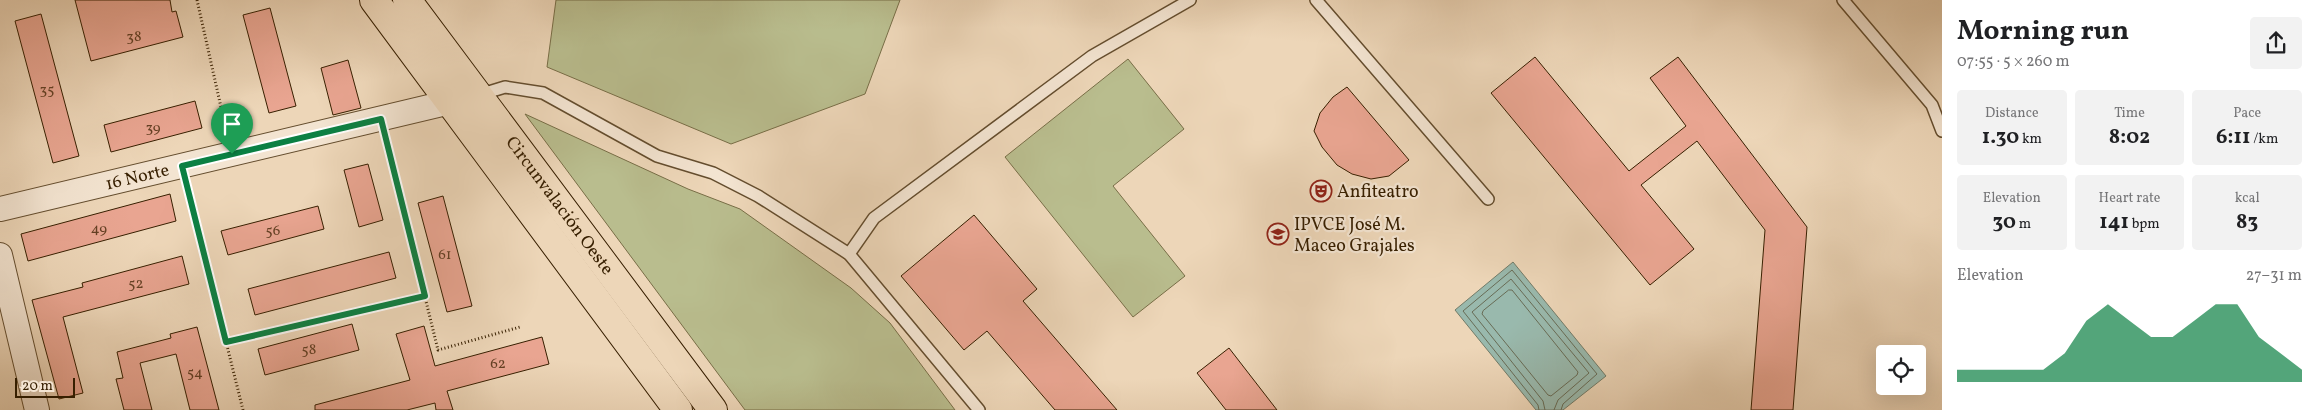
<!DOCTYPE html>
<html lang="en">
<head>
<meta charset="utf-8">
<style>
  :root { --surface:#fff; --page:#f2f2f2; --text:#202124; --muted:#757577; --accent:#0b8043 }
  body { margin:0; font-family:Vollkorn,serif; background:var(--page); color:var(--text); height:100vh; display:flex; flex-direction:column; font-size:19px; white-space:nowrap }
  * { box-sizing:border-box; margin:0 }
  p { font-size:16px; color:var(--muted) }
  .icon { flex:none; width:28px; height:28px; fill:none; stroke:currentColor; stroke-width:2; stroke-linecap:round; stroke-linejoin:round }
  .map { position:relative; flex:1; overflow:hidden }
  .drawer { display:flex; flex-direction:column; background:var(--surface); width:375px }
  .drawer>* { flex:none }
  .controls { position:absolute; left:1876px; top:345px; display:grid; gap:10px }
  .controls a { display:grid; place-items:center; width:50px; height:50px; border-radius:5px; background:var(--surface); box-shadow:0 5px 20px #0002; font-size:25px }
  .scale { position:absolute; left:15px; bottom:12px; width:60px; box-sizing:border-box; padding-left:5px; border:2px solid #371f00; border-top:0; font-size:14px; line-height:18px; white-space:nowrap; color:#371f00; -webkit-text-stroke:4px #f3e4d1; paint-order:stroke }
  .pin { position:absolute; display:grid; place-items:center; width:42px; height:42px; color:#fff; margin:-51px -21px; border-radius:50% 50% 50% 0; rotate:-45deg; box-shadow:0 0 5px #0007 }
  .pin .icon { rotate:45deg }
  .round { display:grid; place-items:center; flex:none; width:52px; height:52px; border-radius:5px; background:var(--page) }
  .head { display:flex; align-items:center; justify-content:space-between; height:85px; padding:0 15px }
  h1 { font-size:28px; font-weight:700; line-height:38px }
  .figures { display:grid; grid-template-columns:repeat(3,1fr); gap:8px; height:85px; padding:5px 15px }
  .figures div { display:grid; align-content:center; border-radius:5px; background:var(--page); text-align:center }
  .figures b { font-size:21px; font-weight:700 }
  .figures small { font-size:14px; font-weight:400 }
  .figures p { font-size:14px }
  .chart { height:140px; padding:10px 15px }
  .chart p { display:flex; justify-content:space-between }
  .chart svg { width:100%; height:90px; margin-top:5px; fill:var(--accent); opacity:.7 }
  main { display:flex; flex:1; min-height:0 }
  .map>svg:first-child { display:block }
</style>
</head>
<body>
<main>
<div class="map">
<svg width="1942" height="410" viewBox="0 0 1942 410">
  <rect width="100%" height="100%" fill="#edd6b8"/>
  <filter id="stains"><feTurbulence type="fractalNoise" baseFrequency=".004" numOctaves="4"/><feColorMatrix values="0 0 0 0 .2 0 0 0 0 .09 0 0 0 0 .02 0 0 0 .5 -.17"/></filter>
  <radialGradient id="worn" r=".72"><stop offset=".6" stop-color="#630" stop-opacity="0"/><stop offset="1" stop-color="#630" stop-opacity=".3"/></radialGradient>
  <!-- green -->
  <g fill="#b9bd8e" stroke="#786e47">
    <path d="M 556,0 L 900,0 L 865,94 L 731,144 L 547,67 Z"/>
    <path d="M 1128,59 L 1184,129 L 1113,186 L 1185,276 L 1133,317 L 1005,157 Z"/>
    <path d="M 525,114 L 688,189 L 740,209 L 851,288 L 890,323 L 955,410 L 745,410 Z"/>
  </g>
  <!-- water -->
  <path fill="#99b9ad" stroke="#727b68" d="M 1513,262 L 1606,376 L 1563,410 L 1536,410 L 1455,310 Z"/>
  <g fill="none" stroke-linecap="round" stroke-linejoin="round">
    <!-- shore -->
    <g stroke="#686c56" stroke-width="1">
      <path d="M 1509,290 L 1512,290 L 1578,372 L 1577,375 L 1551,396 L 1548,395 L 1482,314 L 1483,311 Z"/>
      <path d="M 1539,410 L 1538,405 L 1463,311 L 1512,270 L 1597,374 L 1563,404 L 1561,410"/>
      <path d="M 1545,410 L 1543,401 L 1472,312 L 1511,279 L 1589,373 L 1558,400 L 1554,410"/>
    </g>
  </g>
  <!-- building -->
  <g fill="#e9a591" stroke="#371f00">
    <path d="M 75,0 L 170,0 L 172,12 L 176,11 L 183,37 L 91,61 Z"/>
    <path d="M 270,8 L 296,106 L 269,113 L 243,15 Z"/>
    <path d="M 41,14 L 79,156 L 53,163 L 15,21 Z"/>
    <path d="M 1535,57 L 1629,171 L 1686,126 L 1650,78 L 1678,57 L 1807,227 L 1793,410 L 1751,410 L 1765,230 L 1697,141 L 1641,185 L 1694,249 L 1650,285 L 1491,93 Z"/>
    <path d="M 348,60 L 361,108 L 333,115 L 321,68 Z"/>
    <path d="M 1347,87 L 1409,160 L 1389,176 L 1371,179 L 1352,174 L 1337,165 L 1322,147 L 1314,131 L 1320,113 L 1333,97 Z"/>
    <path d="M 195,101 L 202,128 L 111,152 L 104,125 Z"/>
    <path d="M 368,164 L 383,220 L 359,227 L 344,170 Z"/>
    <path d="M 170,194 L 176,221 L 28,261 L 21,234 Z"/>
    <path d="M 443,196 L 472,306 L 447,312 L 418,203 Z"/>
    <path d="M 318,206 L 324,229 L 228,255 L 221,231 Z"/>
    <path d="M 974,215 L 1037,289 L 1023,301 L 1117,410 L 1055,410 L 987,331 L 964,350 L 901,276 Z"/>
    <path d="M 389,252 L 396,278 L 255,315 L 248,289 Z"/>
    <path d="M 182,256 L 189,284 L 63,317 L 83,393 L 59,399 L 32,300 L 83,287 L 82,283 Z"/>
    <path d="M 352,324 L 359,350 L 265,375 L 258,349 Z"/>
    <path d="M 424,326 L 435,366 L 542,337 L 549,364 L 447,391 L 453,410 L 436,410 L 435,403 L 407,410 L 315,410 L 315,405 L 410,380 L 396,334 Z"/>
    <path d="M 197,327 L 219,410 L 190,410 L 176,354 L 140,363 L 152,410 L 124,410 L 116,379 L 123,378 L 117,352 L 171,338 L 170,334 Z"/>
    <path d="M 1229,348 L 1277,410 L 1226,410 L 1197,373 Z"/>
  </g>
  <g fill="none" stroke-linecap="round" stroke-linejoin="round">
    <!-- service casing -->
    <g stroke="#644d2e" stroke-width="14">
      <g id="service">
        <path d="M 1316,0 L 1488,199"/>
        <path d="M 1843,0 L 1932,105 L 1942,131"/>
        <path d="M 479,95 L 505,87 L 543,93 L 657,156 L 713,173 L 758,196 L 849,254 L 979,410"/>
        <path d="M 849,254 L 874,218 L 1092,56 L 1190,0"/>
      </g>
    </g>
    <!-- minor casing -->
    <g stroke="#644d2e" stroke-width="26">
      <g id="minor">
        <path id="s1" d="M 0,209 L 467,98"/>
        <path d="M 0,255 L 37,410"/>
      </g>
    </g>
    <!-- primary casing -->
    <g stroke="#371f00" stroke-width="30">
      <g id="primary">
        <path d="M 374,0 L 678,410"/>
        <path id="s2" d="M 407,0 L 713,410"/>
      </g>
    </g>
    <!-- path -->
    <g stroke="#371f00" stroke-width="3" stroke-dasharray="1 2.5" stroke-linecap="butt">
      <path d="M 197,0 L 227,134"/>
      <path d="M 386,139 L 438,350 L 520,327"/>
      <path d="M 187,185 L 243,410"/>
      <path d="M 226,341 L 425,296"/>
    </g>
    <!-- service -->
    <use href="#service" stroke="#f3e4d1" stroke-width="11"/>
    <!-- minor -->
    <use href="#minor" stroke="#f3e4d1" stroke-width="24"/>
    <!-- primary -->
    <use href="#primary" stroke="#edd6b8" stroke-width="28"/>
  </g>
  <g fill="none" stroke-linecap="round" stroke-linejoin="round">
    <!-- route casing -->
    <g stroke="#fff" stroke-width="10">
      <path id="route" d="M 381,119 L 425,296 L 226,342 L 182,166 Z"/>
    </g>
    <!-- route -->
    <use href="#route" stroke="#0b8043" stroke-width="6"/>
  </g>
  <!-- icons -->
  <defs>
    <g id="theatre-ring" transform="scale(1.125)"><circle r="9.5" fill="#f3e4d1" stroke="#8f2418" stroke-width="1.5"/><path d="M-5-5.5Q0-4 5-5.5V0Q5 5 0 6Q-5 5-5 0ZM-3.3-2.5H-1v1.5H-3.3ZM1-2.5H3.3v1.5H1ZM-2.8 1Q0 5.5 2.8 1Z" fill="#8f2418"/></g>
    <g id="school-ring" transform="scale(1.125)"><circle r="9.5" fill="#f3e4d1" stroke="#8f2418" stroke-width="1.5"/><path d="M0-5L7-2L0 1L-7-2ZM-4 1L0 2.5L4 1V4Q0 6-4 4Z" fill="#8f2418"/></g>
  </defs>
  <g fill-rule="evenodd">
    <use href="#theatre-ring" x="1321" y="191"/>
    <use href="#school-ring" x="1278" y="234"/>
  </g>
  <g text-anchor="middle" stroke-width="4.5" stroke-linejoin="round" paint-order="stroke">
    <!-- number labels -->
    <g font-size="15" fill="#644024">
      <text x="134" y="41">38</text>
      <text x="47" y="94">35</text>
      <text x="153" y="132">39</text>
      <text x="99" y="233">49</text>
      <text x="273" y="235">56</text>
      <text x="445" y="259">61</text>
      <text x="136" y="288">52</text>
      <text x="309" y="354">58</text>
      <text x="498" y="368">62</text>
      <text x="195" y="377">54</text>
    </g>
    <!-- street labels -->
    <g font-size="18" fill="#371f00" stroke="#f3e4d1">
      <text dy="6" stroke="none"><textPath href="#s1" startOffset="141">16 Norte</textPath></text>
      <text dy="6" stroke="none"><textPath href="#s2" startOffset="256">Circunvalación Oeste</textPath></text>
    </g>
    <!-- poi labels -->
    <g font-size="18" fill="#371f00" stroke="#f3e4d1" text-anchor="start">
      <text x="1337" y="197">Anfiteatro</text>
      <text x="1294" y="230">IPVCE José M.<tspan x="1294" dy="21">Maceo Grajales</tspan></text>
    </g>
  </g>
  <rect width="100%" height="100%" filter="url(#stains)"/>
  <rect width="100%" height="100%" fill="url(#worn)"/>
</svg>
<div class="controls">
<a><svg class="icon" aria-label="locate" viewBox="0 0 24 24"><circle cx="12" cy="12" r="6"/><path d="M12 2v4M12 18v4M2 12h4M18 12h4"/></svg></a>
</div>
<div class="scale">20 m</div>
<div class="pin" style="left:232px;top:154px;background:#1e9e55"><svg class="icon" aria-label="arrive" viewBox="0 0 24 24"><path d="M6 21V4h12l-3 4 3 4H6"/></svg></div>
</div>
<section class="drawer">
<div class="head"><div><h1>Morning run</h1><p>07:55 · 5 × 260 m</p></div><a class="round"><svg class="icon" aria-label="share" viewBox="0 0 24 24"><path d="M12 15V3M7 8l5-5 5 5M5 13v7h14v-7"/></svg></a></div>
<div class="figures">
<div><p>Distance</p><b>1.30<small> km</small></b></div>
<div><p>Time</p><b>8:02</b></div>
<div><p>Pace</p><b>6:11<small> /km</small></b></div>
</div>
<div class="figures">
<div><p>Elevation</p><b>30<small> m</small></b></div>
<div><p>Heart rate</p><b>141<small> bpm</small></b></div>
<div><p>kcal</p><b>83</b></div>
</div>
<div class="chart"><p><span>Elevation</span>27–31 m</p>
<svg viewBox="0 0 160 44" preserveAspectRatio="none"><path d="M0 44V38L10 38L20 38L30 38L40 38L50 30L60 14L70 6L80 14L90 22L100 22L110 14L120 6L130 6L140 22L150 30L160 38V44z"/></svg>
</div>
</section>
</main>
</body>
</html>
